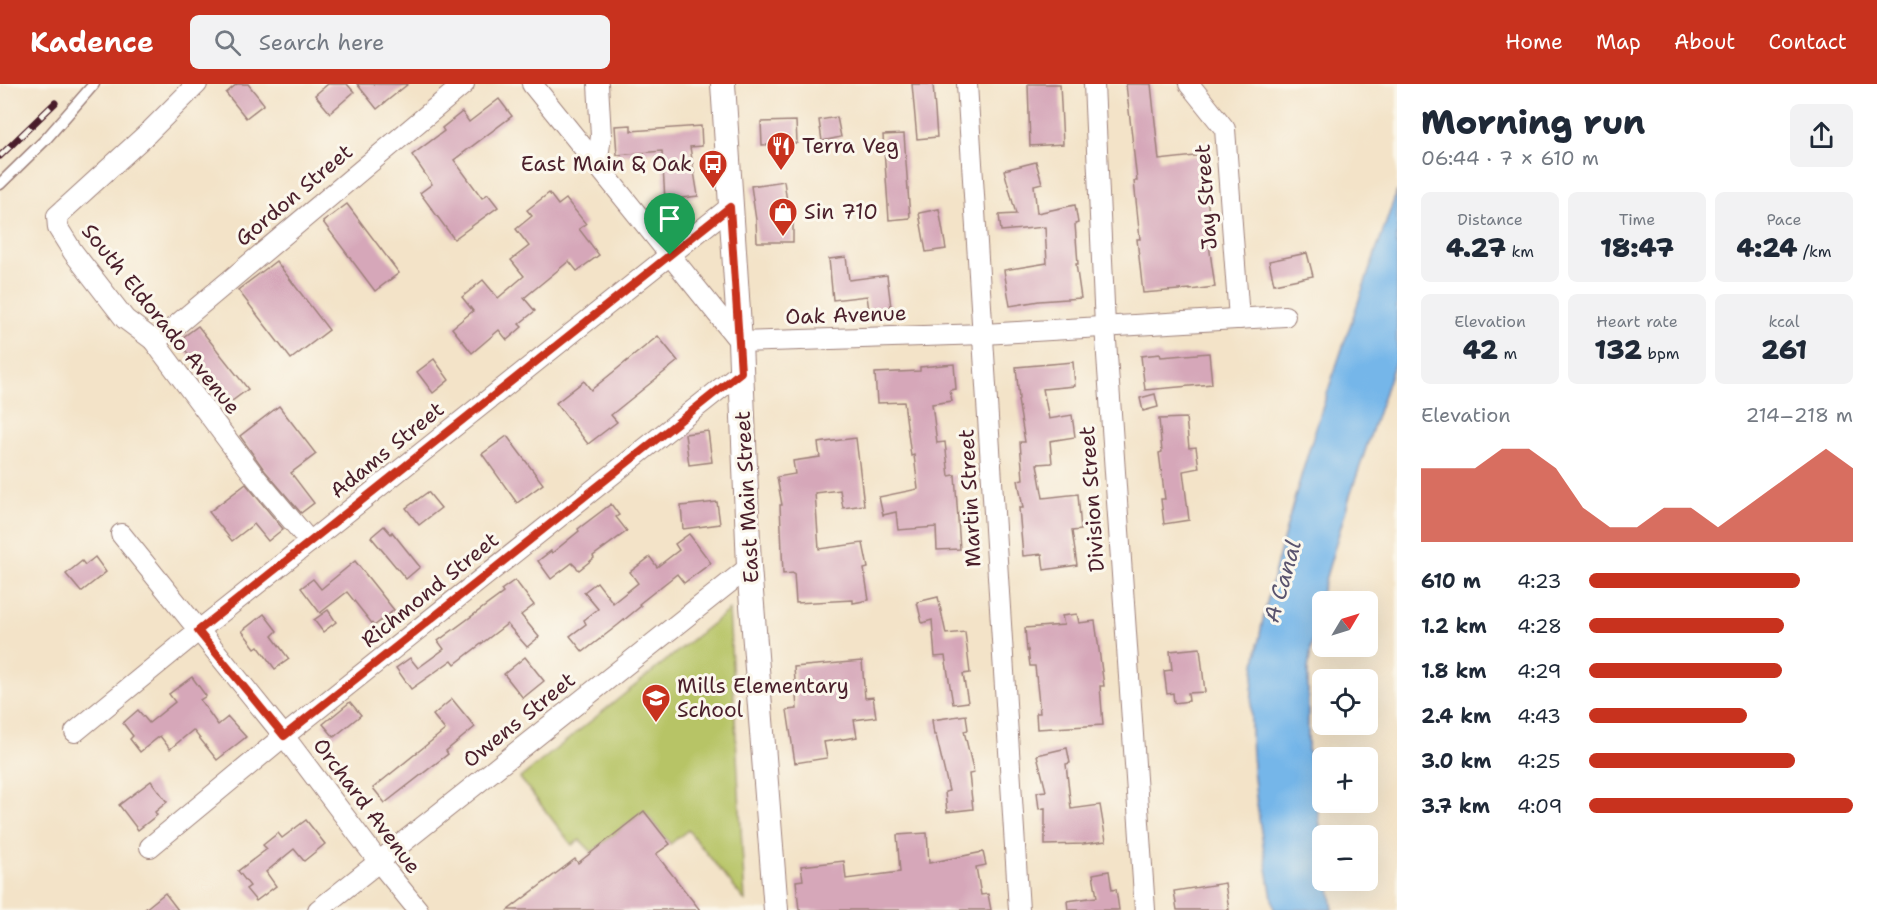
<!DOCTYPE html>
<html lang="en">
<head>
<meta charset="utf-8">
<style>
  :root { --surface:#fff; --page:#f2f2f3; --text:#1f2937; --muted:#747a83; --accent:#c8321e }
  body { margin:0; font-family:"Shantell Sans",sans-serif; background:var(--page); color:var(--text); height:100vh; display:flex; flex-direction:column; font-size:22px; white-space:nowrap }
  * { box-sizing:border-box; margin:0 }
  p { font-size:20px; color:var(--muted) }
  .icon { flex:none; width:33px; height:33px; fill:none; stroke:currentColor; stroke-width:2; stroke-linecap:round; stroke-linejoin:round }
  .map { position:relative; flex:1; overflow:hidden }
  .sheet { display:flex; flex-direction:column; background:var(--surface); width:480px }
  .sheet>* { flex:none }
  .needle { width:39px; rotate:52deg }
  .tools { position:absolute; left:1312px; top:507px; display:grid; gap:12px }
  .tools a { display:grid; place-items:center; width:66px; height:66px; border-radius:9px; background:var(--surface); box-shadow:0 6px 24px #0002; font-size:30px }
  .pin { position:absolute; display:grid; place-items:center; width:51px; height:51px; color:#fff; margin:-62px -26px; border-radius:50% 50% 50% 0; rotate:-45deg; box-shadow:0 0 6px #0007 }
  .pin .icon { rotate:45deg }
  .round { display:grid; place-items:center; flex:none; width:63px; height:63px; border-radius:9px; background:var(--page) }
  .head { display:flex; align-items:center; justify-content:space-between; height:102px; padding:0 24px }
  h1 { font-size:33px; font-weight:800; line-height:45px }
  .figures { display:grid; grid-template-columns:repeat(3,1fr); gap:9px; height:102px; padding:6px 24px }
  .figures div { display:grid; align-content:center; border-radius:9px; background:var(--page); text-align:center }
  .figures b { font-size:26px; font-weight:800 }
  .figures small { font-size:16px; font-weight:400 }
  .figures p { font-size:16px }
  .chart { height:168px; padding:12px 24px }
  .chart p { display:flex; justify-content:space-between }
  .chart svg { width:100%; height:108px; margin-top:6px; fill:var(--accent); opacity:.7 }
  ul { padding:0 24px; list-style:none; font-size:20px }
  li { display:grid; grid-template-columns:96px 72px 1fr; align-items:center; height:45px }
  li i { height:15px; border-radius:8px; background:var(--accent) }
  header { display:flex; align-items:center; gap:36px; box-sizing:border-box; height:84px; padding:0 30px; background:var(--accent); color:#fff }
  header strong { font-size:28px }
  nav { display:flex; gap:33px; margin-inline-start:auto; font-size:21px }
  .search { width:420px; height:54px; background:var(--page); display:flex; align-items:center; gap:15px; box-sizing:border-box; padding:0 21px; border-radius:9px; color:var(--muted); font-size:22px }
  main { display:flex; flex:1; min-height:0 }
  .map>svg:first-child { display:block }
</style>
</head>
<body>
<header>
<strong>Kadence</strong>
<div class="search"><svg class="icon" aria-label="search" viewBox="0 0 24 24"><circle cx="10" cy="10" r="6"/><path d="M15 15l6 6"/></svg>Search here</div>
<nav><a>Home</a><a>Map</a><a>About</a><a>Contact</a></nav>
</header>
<main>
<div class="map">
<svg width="1397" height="826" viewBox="0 0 1397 826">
  <rect width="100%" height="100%" fill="#fbf7ec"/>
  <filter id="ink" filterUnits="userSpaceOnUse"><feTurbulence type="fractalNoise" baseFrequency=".0167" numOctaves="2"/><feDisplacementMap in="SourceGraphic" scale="12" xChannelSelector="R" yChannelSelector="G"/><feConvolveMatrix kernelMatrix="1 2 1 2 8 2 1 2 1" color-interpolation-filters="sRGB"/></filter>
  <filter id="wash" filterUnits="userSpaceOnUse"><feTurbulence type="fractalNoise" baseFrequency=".008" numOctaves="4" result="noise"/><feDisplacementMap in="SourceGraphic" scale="24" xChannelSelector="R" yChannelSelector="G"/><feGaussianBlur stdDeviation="1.35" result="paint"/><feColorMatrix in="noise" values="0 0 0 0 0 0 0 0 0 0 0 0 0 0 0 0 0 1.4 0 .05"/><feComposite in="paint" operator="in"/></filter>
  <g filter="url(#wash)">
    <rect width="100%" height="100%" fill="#f3e3c8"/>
    <!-- green -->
    <path fill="#b7c466" stroke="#807248" stroke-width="1.5" d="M 729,526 L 745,817 L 688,746 L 670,760 L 644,727 L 592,768 L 580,756 L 572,761 L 520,694 Z"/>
    <!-- water -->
    <path fill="#74b6e9" stroke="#5f6a8a" stroke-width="1.5" d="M 1397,107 L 1397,272 L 1350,412 L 1317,523 L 1308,586 L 1308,666 L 1323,760 L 1323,796 L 1329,797 L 1333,826 L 1274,826 C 1263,759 1249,691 1251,623 C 1254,561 1269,508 1285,449 C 1316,333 1358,220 1397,107 Z"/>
    <g id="blocks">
      <!-- building -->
      <g fill="#d6a7b9">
        <path d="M 237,0 L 248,0 L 264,20 L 246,34 L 226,9 Z"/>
        <path d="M 328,0 L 347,0 L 354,8 L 330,29 L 315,11 Z"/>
        <path d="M 357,0 L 408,0 L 377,25 Z"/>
        <path d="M 912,0 L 933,0 L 937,53 L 917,55 Z"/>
        <path d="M 1028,0 L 1060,0 L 1063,60 L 1030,62 Z"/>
        <path d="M 1126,0 L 1151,0 L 1159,76 L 1204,71 L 1210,146 L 1207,146 L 1215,203 L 1190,206 L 1190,205 L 1143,209 L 1137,155 L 1140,155 L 1134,97 L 1137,97 Z"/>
        <path d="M 499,15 L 512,32 L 454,76 L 482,114 L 488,110 L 498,123 L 454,155 L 420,109 L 432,100 L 412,71 L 444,47 L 442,44 L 462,28 L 469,38 Z"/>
        <path d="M 837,33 L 841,53 L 822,57 L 819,36 Z"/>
        <path d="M 796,37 L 797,59 L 762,61 L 761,38 Z"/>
        <path d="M 631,41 L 631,47 L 701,42 L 702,62 L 690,63 L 698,112 L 665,116 L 662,67 L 617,71 L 615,42 Z"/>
        <path d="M 904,50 L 910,134 L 889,136 L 883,51 Z"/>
        <path d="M 1036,78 L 1042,99 L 1034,101 L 1037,129 L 1075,121 L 1078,139 L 1075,140 L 1078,180 L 1076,180 L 1081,214 L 1039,217 L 1010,222 L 1004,186 L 1047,179 L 1045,143 L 1001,147 L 999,131 L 1016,130 L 1004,86 Z"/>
        <path d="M 784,97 L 790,139 L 793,139 L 793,158 L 757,158 L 756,136 L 751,102 Z"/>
        <path d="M 549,109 L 558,121 L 566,115 L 586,140 L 579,145 L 599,171 L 577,187 L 569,177 L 524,214 L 535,227 L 519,240 L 522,243 L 507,256 L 499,246 L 472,269 L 452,244 L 473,227 L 462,213 L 483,196 L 498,214 L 524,192 L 511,176 L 529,162 L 516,145 L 532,132 L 527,126 Z"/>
        <path d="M 347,120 L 399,189 L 375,207 L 323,138 Z"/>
        <path d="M 939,125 L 946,165 L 926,168 L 919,129 Z"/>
        <path d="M 1307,169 L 1313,192 L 1274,200 L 1269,177 Z"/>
        <path d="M 846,173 L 849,196 L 887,191 L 891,223 L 869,226 L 867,212 L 833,216 L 829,175 Z"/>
        <path d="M 276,177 L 329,246 L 291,275 L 238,206 Z"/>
        <path d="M 198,242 L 248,305 L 228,320 L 178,257 Z"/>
        <path d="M 658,252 L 678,277 L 611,331 L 617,338 L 588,360 L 556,319 L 584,297 L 591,306 Z"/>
        <path d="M 1209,269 L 1212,300 L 1145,306 L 1141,272 L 1160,270 L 1161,273 Z"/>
        <path d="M 434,275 L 449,296 L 433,309 L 417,288 Z"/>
        <path d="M 1073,278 L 1075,302 L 1043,305 L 1049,335 L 1072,331 L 1075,353 L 1050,357 L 1052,379 L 1037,380 L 1043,414 L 1078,410 L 1081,446 L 1072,447 L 1077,481 L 1044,486 L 1042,470 L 1023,472 L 1019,424 L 1023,424 L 1018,396 L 1023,395 L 1020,358 L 1025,358 L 1018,316 L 1019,315 L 1016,283 Z"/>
        <path d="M 954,280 L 956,305 L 950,306 L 952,317 L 932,320 L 937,359 L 945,358 L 949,392 L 955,391 L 960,465 L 937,466 L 936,443 L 898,446 L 896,428 L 883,431 L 879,413 L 918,405 L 914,371 L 911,372 L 904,318 L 877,319 L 875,289 L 920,287 L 920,283 Z"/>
        <path d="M 1155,310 L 1158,323 L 1143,327 L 1140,314 Z"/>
        <path d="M 279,322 L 316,370 L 291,389 L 314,419 L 301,429 L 265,387 L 240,352 Z"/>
        <path d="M 1186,334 L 1189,364 L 1196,363 L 1199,384 L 1183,387 L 1189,436 L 1164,440 L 1161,415 L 1165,415 L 1159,369 L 1162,368 L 1159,335 Z"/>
        <path d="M 708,347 L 712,378 L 689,381 L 685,350 Z"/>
        <path d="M 507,352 L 543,400 L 517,419 L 482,370 Z"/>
        <path d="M 856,354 L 864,421 L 843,424 L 840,406 L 815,409 L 819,465 L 863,459 L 868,484 L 864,485 L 869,516 L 853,519 L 853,516 L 796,519 L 794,489 L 783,490 L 780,421 L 782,421 L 777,393 L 795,390 L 793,377 L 820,373 L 818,359 Z"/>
        <path d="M 246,400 L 283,445 L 268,457 L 254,440 L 232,457 L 209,428 Z"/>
        <path d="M 428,408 L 441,424 L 419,441 L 406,424 Z"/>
        <path d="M 717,418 L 720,440 L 683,445 L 681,422 Z"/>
        <path d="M 611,420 L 619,431 L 616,433 L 627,447 L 593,472 L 594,474 L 579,486 L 572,479 L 551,495 L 538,477 L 551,467 L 552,469 L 579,447 L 578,445 Z"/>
        <path d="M 384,442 L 391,450 L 392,448 L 420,483 L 406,495 L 371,453 Z"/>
        <path d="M 689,450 L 711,479 L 684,499 L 677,490 L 639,520 L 641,522 L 618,541 L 583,568 L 570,552 L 586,540 L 584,536 L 598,525 L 584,508 L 597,498 L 613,519 L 638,499 L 630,488 L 650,473 L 657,483 L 679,466 L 675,460 Z"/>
        <path d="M 95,473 L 106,488 L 81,508 L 66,490 L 82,477 L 85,481 Z"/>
        <path d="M 355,477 L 394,526 L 374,542 L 347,508 L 320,529 L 301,504 L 313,495 L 321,505 Z"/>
        <path d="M 515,496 L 534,521 L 521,531 L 539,553 L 527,563 L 507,540 L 455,580 L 452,576 L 411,605 L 396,584 L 410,574 L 418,584 L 444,565 L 438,557 L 503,509 L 501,506 Z"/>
        <path d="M 938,513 L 946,550 L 965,548 L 970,589 L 963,590 L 968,618 L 953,620 L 945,572 L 935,573 L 932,536 L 922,539 L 917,518 Z"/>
        <path d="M 328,526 L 336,538 L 323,548 L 314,536 Z"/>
        <path d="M 264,530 L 277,547 L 272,552 L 289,575 L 275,585 L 258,562 L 255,564 L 242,547 Z"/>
        <path d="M 1077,530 L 1079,539 L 1095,537 L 1104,602 L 1100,602 L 1103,641 L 1037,645 L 1036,629 L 1040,629 L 1035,582 L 1030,582 L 1028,566 L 1027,567 L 1025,544 L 1064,541 L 1062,532 Z"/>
        <path d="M 1200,564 L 1205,608 L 1188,609 L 1189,617 L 1174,619 L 1173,609 L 1167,610 L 1164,587 L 1172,586 L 1170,567 Z"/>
        <path d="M 525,573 L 544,597 L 523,614 L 504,590 Z"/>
        <path d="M 862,577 L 865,614 L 873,613 L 876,633 L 854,636 L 857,653 L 824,658 L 827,674 L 795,679 L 787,626 L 797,625 L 794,583 Z"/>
        <path d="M 192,593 L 206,612 L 200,616 L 218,641 L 228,633 L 246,653 L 217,676 L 193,646 L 170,665 L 160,652 L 140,668 L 130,655 L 133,652 L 123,639 L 138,626 L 149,639 L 175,618 L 169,610 Z"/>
        <path d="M 452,615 L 475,643 L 446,667 L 448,670 L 385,719 L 373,704 L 445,646 L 433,631 Z"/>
        <path d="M 350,618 L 361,631 L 334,653 L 323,640 Z"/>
        <path d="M 966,631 L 968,646 L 964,647 L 974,689 L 969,690 L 973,725 L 947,728 L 945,708 L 949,707 L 936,651 L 934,651 L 932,636 Z"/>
        <path d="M 1067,664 L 1070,679 L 1066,680 L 1071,725 L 1100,721 L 1106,757 L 1083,760 L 1045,761 L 1045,724 L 1039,725 L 1037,708 L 1046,707 L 1037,671 Z"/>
        <path d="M 151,697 L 167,718 L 155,728 L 157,731 L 138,746 L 119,721 Z"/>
        <path d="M 644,727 L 670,760 L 656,770 L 700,826 L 508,826 L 575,775 L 578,779 Z"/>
        <path d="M 306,736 L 325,760 L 304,777 L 294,765 L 266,788 L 276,802 L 256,817 L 246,805 L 250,802 L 238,787 L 267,765 L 263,761 L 278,749 L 282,754 Z"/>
        <path d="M 927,749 L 929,779 L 983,768 L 986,781 L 976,783 L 981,811 L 988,810 L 991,826 L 799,826 L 796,797 L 803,796 L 801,782 L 844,777 L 846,795 L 900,788 L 897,751 Z"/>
        <path d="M 1109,787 L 1112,806 L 1116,805 L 1119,826 L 1068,826 L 1067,817 L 1097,813 L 1093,790 Z"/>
        <path d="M 1225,799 L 1229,826 L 1177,826 L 1174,807 Z"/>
        <path d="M 165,809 L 178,826 L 144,826 Z"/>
      </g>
    </g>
  </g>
  <g filter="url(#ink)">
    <use href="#blocks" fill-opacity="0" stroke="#9e817a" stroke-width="1.5"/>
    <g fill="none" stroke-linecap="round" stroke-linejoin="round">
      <!-- service casing -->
      <g stroke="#9e817a" stroke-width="13">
        <path id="service" d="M 0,100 L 46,55 L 94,0"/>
      </g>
      <!-- minor casing -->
      <g stroke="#9e817a" stroke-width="22">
        <g id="minor">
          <path d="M 197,0 L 148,49 L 57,132 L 58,144 L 73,168 L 125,235 L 153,256 L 256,394 L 310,458"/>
          <path d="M 532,0 L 740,258 L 984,250 L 1285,232"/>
          <path d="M 967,0 L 1019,826"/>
          <path d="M 1094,0 L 1105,242 L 1145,826"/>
          <path d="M 1189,0 L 1225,45 L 1239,235"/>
          <path d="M 597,81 L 601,52 L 598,0"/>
          <path d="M 153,256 L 167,249 L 464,0"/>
          <path d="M 121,450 L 284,652 L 379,778 L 418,826"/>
          <path d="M 75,648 L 198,547 L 730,123"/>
          <path d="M 150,763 L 284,652 L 741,288"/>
          <path d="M 318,826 L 749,483"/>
        </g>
      </g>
      <!-- tertiary casing -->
      <g stroke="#9e817a" stroke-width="26">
        <path id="tertiary" d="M 723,0 L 740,258 L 749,483 L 776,826"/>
      </g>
      <!-- service -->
      <use href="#service" stroke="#fff" stroke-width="10"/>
      <!-- minor -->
      <use href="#minor" stroke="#fff" stroke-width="20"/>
      <!-- tertiary -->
      <use href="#tertiary" stroke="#fff" stroke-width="24"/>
      <!-- rail casing -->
      <g stroke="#4a1f2b" stroke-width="7">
        <path id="rail" d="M 0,72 L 55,19"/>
      </g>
      <!-- rail -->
      <use href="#rail" stroke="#fbf7ec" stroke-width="4.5" stroke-dasharray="14" stroke-linecap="butt"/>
    </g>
  </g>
  <g fill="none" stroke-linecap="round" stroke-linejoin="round" filter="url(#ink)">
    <!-- route casing -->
    <g stroke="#fff" stroke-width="12">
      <path id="route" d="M 730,123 L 741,288 L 284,652 L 198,547 Z"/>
    </g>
    <!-- route -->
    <use href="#route" stroke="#c8321e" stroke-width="8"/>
  </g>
  <!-- icons -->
  <defs>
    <g id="restaurant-pin" transform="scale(1.5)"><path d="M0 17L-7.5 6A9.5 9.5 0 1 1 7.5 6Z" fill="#c8321e" stroke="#fbf7ec"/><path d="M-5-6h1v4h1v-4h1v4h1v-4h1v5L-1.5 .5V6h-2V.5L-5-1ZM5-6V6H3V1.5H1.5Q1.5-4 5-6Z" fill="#fff"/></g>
    <g id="bus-pin" transform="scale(1.5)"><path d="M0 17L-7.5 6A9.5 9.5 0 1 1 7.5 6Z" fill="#c8321e" stroke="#fbf7ec"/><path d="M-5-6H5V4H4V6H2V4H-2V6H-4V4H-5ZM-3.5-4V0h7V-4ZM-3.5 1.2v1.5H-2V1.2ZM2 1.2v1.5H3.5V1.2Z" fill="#fff"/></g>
    <g id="shop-pin" transform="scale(1.5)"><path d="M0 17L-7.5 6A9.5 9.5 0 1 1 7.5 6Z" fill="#c8321e" stroke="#fbf7ec"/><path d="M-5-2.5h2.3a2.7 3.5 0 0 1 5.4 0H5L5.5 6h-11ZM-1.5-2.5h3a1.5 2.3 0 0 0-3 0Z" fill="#fff"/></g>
    <g id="school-pin" transform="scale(1.5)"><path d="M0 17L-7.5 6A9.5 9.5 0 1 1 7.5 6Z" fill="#c8321e" stroke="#fbf7ec"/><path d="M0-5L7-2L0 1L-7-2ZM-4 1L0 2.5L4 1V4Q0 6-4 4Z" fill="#fff"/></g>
  </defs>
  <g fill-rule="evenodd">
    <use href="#restaurant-pin" x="781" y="62"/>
    <use href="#bus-pin" x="713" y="80"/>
    <use href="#shop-pin" x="783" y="128"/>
    <use href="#school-pin" x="656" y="614"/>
  </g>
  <g text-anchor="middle" stroke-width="6" stroke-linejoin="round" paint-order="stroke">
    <!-- poi labels -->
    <g font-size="21" fill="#4a1f2b" stroke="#fbf7ec" text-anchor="start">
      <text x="802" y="69">Terra Veg</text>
      <text x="692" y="87" text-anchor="end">East Main &amp; Oak</text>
      <text x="804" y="135">Sin 710</text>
      <text x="677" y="609">Mills Elementary<tspan x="677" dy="24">School</tspan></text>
    </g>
    <!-- street labels -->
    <g font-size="21" fill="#4a1f2b" stroke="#fbf7ec">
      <text transform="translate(294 111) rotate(-40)" y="7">Gordon Street</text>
      <text transform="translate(1206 113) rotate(-94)" y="7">Jay Street</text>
      <text transform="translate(846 231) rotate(-2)" y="7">Oak Avenue</text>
      <text transform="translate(161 235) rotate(51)" y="7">South Eldorado Avenue</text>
      <text transform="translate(387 366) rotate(-39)" y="7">Adams Street</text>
      <text transform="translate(747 413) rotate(-93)" y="7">East Main Street</text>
      <text transform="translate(970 414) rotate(-93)" y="7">Martin Street</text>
      <text transform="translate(1092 415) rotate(-94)" y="7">Division Street</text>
      <text transform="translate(430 506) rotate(-39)" y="7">Richmond Street</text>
      <text transform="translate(519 636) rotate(-39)" y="7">Owens Street</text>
      <text transform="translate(367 722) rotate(53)" y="7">Orchard Avenue</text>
    </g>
    <!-- water labels -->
    <g font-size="22" font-style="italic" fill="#59546e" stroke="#fbf7ec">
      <text transform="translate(1282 497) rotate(-74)" y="8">A Canal</text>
    </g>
  </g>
</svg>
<div class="tools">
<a><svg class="needle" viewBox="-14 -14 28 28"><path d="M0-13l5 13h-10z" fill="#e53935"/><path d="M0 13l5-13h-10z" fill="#747a83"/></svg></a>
<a><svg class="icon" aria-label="locate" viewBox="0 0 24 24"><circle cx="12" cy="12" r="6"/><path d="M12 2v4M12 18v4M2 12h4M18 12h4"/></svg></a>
<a>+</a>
<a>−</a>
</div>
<div class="pin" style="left:670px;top:171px;background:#1e9e55"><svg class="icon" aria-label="arrive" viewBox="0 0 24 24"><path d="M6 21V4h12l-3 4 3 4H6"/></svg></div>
</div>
<section class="sheet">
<div class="head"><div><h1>Morning run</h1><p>06:44 · 7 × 610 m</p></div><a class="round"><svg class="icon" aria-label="share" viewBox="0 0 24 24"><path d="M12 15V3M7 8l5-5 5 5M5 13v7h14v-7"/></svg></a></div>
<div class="figures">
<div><p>Distance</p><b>4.27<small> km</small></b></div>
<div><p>Time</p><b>18:47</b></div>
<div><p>Pace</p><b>4:24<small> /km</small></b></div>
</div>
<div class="figures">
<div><p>Elevation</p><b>42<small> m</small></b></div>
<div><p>Heart rate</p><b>132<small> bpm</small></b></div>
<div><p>kcal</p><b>261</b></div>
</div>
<div class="chart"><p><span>Elevation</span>214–218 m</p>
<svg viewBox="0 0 160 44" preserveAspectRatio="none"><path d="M0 44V14L10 14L20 14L30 6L40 6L50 14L60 30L70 38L80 38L90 30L100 30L110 38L120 30L130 22L140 14L150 6L160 14V44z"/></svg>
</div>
<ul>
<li><b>610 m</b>4:23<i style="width:80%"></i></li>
<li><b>1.2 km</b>4:28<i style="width:74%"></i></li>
<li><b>1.8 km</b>4:29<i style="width:73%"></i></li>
<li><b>2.4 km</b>4:43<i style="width:60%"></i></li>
<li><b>3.0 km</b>4:25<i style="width:78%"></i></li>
<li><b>3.7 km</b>4:09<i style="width:100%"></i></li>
</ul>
</section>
</main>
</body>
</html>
